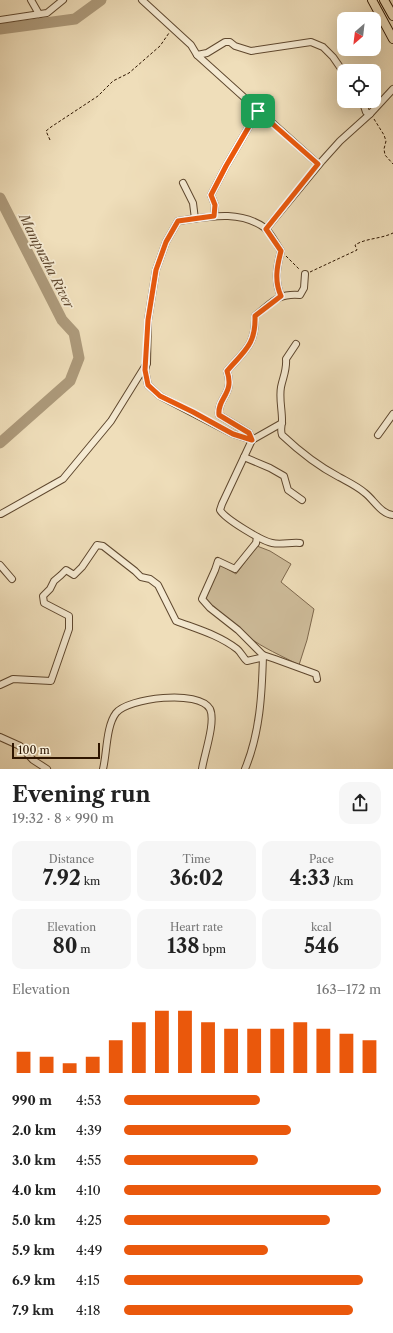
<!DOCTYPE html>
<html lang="en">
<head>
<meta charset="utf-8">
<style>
  :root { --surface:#fff; --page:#f6f6f6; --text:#222; --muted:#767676; --accent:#ea580c }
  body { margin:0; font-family:"Libre Caslon Text",serif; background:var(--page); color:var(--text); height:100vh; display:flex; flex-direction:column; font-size:15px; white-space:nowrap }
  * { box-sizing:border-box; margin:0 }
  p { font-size:13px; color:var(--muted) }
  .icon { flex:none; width:22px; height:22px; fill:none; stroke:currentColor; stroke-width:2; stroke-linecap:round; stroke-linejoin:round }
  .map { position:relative; height:769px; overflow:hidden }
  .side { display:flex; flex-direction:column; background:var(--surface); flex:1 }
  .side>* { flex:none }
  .needle { width:26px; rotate:208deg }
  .controls { position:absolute; left:337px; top:12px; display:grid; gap:8px }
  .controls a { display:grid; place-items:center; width:44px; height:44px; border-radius:8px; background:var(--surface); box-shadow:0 4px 16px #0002; font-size:20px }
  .scale { position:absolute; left:12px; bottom:10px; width:88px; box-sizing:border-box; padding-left:4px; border:2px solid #2e1500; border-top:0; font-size:11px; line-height:14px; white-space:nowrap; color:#2e1500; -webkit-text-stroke:3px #f5ead2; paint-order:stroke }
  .pin { position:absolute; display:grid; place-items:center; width:34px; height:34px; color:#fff; margin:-17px; border-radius:8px; box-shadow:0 2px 6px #0006 }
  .round { display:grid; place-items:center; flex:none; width:42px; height:42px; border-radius:12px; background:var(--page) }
  .headline { display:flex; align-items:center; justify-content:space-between; height:68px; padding:0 12px }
  h1 { font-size:22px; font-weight:800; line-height:30px }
  .figures { display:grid; grid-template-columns:repeat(3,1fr); gap:6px; height:68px; padding:4px 12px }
  .figures div { display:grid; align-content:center; border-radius:10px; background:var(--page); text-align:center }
  .figures b { font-size:20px; font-weight:800 }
  .figures small { font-size:11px; font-weight:400 }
  .figures p { font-size:11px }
  .chart { height:112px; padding:8px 12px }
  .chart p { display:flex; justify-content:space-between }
  .chart svg { width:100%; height:72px; margin-top:4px; stroke:var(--accent); stroke-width:6 }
  ul { padding:0 12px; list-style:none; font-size:13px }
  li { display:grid; grid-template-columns:64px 48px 1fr; align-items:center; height:30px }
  li i { height:10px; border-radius:5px; background:var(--accent) }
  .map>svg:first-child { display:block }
</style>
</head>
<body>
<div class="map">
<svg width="393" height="769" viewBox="0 0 393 769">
  <rect width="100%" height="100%" fill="#efdeba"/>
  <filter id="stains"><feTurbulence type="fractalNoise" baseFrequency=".005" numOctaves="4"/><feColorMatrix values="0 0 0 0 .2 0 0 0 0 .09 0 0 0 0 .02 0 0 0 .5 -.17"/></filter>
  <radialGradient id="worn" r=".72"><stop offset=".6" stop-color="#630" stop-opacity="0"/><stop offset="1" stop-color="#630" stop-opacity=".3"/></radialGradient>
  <!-- green -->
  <path fill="#cebc9a" stroke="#7e684d" d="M 257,546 L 270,551 L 291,564 L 281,582 L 314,609 L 307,640 L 299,665 C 282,656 263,648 247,636 C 232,624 220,610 204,599 L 219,564 L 236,574 Z"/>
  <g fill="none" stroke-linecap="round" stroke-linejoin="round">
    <!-- river -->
    <g stroke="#ad9a7b" stroke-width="11">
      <path d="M 0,29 L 75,19 L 101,0"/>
      <path d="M 0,198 L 62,320 L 74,333 L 79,358 L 70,381 L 0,443"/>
    </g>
    <!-- minor casing -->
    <g stroke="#5e472e" stroke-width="8">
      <g id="minor">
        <path d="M 31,0 L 39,14"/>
        <path d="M 142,0 L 191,45 L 197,55 L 207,53 L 225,42 L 230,42 L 235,46 L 251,51 L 311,42 L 323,47 L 333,57 L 344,73"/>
        <path d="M 0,20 L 47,13 L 63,0"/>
        <path d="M 197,55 L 318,164"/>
        <path d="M 360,101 L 364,106 L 366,112 L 370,114 L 393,89"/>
        <path d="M 183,183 L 193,203 L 195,219"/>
        <path d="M 214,216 L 215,205 L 211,195 L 226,166 L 258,111"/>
        <path d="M 266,229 L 322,161 L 340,141 L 370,114"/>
        <path d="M 296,344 L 286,359 C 287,370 283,377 281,387 C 279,398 282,409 282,420 C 282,425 280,430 282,435 C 299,451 318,466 339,477 C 348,482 357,486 365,493 C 374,500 381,514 393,515"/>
        <path d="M 147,363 L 148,320 L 156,270 L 166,242 L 178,221 C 207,217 239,209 265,228 C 271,233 276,244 281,251 C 277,266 274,281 281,296"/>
        <path d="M 282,423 L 252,440 L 222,504 L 220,510 C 225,519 262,541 272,543 C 281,545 291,542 300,543"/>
        <path d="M 378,435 L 393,414"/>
        <path d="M 252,440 L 249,433 L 219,415 C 217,398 235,394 227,371 C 244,351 256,345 255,316 C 272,303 277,293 300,295 L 304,288 L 305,274"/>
        <path d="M 244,457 L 270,468 L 284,476 L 288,490 L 302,500"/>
        <path d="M 0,514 L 1,514 L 63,479 L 111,421 L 147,363 L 145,370 L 148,385 L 160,396 L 233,434 L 252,440"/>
        <path d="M 257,537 L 256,543 L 235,569 L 218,561 L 215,570 L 202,599 L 210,608 L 238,630 L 263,655"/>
        <path d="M 0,565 L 12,579"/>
        <path d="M 0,685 L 13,679 L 51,681 L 69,629 L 69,616 L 44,603 L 43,596 L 50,589 L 54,581 L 61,575 L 66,570 L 74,575 L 82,567 L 97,545 L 103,546 L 135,571 L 141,577 L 150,579 L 158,585 L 176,621 C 197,629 219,635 237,649 C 241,652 243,658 247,661 L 260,658"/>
        <path d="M 0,737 L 20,746 L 33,760 L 47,769"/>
        <path d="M 103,769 C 107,753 106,726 116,713 C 128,698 199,689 210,709 C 216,722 204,755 202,769"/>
        <path d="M 245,769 C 260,733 262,694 263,655 L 275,659 L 316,674 L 317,679"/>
      </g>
    </g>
    <!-- highway casing -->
    <g stroke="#2e1500" stroke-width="10">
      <g id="highway">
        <path d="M 372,0 L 393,39"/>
        <path d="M 384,0 L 393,16"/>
      </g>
    </g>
    <!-- path -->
    <g stroke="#2e1500" stroke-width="1" stroke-dasharray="3 2" stroke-linecap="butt">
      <path d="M 374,119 L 384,135 L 386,141 L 384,149 L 385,155 L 393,164"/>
      <path d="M 50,140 L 46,131 L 51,127 L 98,96 L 113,81 L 129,73 L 160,46 L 169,33"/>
      <path d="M 286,256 L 300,270"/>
      <path d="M 310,272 L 357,250 L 355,245 C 366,238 381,239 393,233"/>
    </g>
    <!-- minor -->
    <use href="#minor" stroke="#f5ead2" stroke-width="6"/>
    <!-- highway -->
    <use href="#highway" stroke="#efdeba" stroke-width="8"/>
  </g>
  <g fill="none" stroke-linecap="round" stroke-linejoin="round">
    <!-- route casing -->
    <g stroke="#fff" stroke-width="8">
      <path id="route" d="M 258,111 L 318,164 L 266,229 L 281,251 C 277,266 274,281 281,296 L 255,316 C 256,345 244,351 227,371 C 235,394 217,398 219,415 L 249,433 L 252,440 L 233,434 L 193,412 L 160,396 L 148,385 L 145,370 L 148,320 L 156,270 L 166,242 L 178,221 L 214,216 L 215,205 L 211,195 L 226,166 Z"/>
    </g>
    <!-- route -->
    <use href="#route" stroke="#ea580c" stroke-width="5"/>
  </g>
  <g text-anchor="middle" stroke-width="3.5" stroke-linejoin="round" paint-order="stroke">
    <!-- water labels -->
    <g font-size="13" font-style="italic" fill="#614a31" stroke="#f5ead2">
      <text transform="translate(47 261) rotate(63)" y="5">Mampuzha River</text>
    </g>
  </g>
  <rect width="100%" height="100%" filter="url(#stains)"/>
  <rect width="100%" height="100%" fill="url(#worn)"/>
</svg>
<div class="controls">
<a><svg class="needle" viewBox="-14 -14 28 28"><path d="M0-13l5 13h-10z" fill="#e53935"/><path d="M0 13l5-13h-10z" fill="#767676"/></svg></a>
<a><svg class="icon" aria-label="locate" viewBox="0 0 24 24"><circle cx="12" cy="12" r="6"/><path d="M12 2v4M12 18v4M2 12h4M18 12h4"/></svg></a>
</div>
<div class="scale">100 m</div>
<div class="pin" style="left:258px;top:111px;background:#1e9e55"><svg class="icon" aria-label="arrive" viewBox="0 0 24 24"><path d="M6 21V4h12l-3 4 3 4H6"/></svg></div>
</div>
<section class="side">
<div class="headline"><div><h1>Evening run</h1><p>19:32 · 8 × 990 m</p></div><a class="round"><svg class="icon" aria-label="share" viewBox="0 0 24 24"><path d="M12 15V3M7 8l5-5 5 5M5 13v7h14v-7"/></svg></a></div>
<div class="figures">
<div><p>Distance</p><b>7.92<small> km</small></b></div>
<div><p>Time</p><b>36:02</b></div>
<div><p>Pace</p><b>4:33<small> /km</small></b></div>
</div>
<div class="figures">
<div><p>Elevation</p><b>80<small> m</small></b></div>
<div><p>Heart rate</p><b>138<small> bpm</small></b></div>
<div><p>kcal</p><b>546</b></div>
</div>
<div class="chart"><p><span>Elevation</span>163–172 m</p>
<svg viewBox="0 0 160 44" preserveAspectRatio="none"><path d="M5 44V31M15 44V34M25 44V38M35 44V34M45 44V24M55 44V13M65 44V6M75 44V6M85 44V13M95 44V17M105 44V17M115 44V17M125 44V13M135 44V17M145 44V20M155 44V24"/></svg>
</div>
<ul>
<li><b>990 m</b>4:53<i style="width:53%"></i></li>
<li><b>2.0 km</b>4:39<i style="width:65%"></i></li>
<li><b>3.0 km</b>4:55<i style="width:52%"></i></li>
<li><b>4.0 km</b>4:10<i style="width:100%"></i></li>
<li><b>5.0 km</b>4:25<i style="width:80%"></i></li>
<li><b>5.9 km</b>4:49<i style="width:56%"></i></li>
<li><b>6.9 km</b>4:15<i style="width:93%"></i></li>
<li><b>7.9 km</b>4:18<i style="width:89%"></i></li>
</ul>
</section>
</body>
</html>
